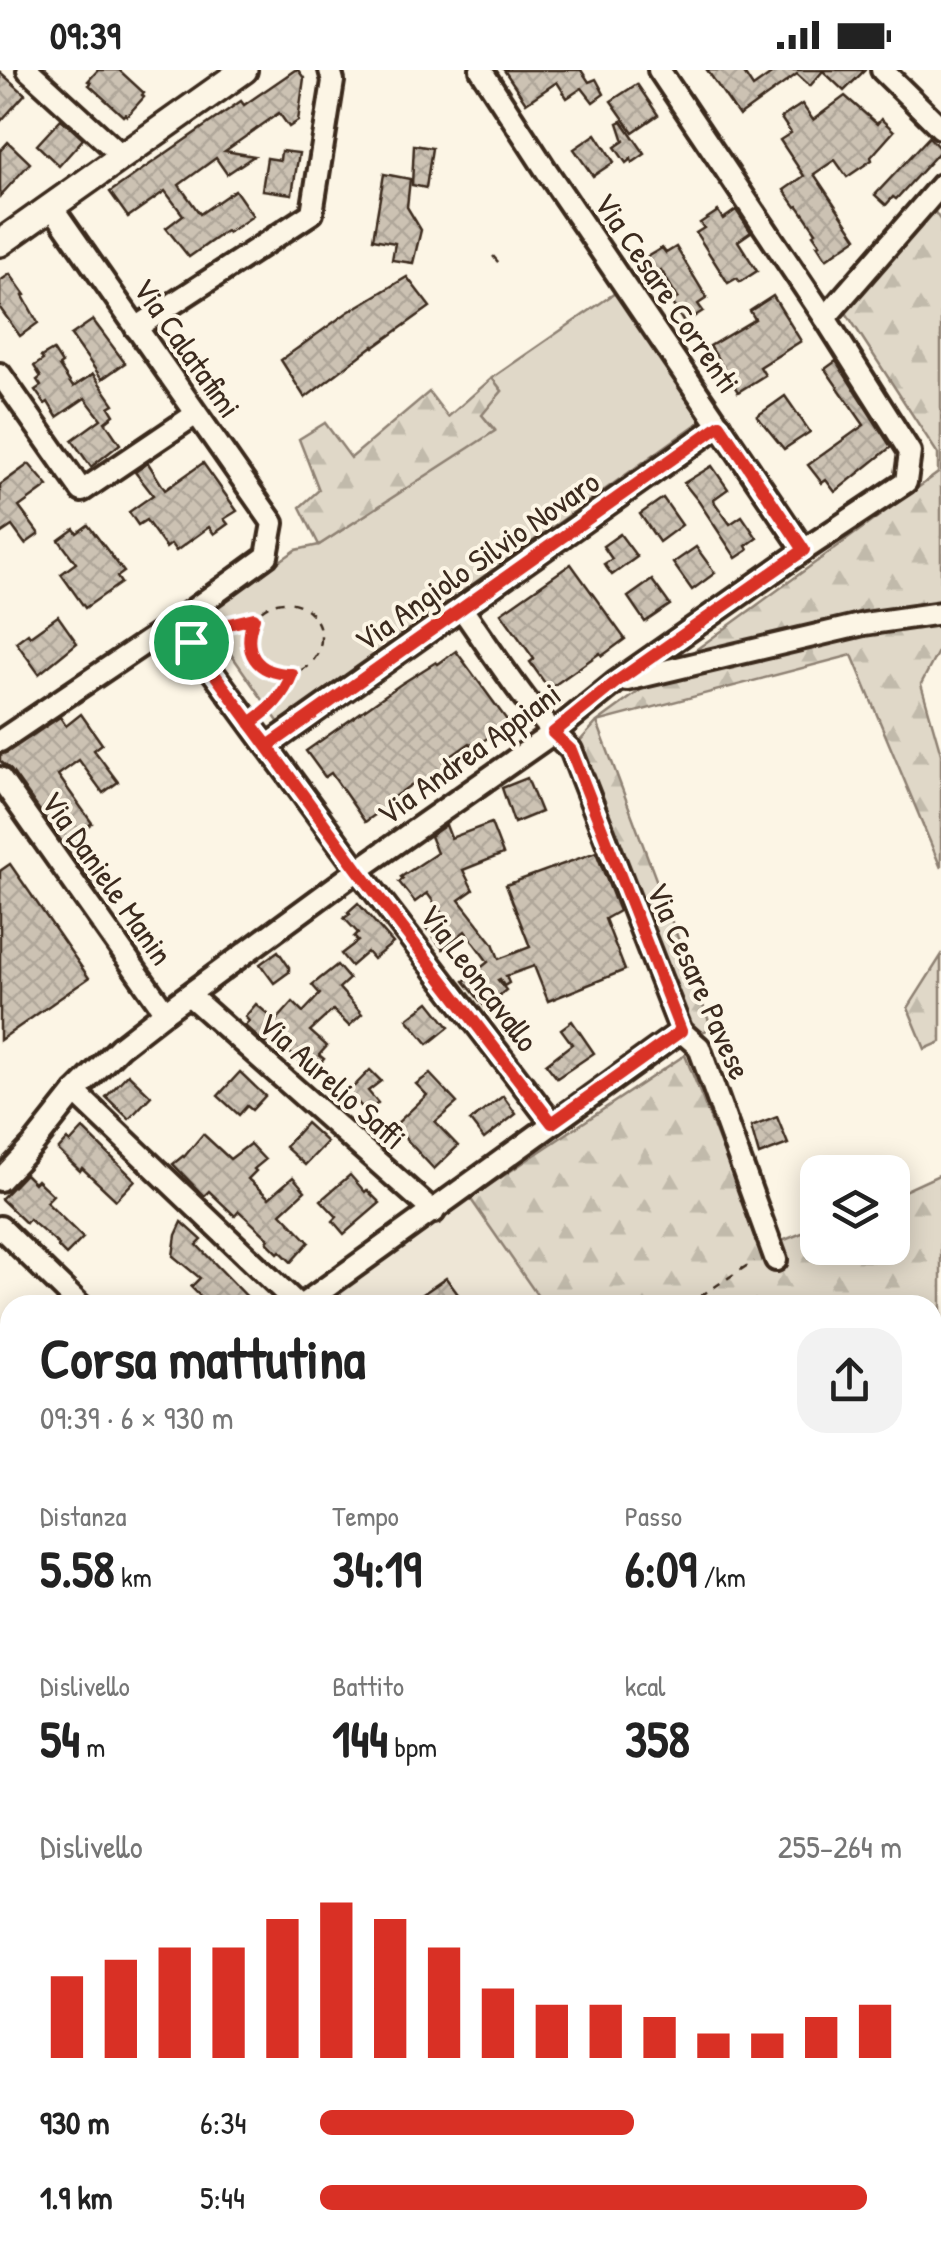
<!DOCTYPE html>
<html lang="it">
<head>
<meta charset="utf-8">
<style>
  :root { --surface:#fff; --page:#f2f2f2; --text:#222; --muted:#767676; --accent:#d93025 }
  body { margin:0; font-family:"Patrick Hand",sans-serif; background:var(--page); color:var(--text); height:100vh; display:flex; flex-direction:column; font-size:38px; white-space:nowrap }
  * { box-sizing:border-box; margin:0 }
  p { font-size:32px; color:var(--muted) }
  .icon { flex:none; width:55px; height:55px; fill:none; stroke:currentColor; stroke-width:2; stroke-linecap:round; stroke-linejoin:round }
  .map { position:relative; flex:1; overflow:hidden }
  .sheet { position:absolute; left:0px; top:1225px; width:942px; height:962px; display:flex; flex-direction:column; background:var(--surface); border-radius:30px 30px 0 0; box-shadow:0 5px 25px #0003 }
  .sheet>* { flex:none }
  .fabs { position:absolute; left:800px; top:1085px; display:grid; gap:20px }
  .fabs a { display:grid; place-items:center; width:110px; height:110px; border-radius:20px; background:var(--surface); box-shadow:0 5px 25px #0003; font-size:50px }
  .pin { position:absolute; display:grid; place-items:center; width:85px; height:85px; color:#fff; margin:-42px; border:5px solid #fff; border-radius:50%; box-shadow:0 2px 10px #0007 }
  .round { display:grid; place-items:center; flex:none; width:105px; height:105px; border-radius:30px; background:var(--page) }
  .head { display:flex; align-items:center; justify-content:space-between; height:170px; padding:0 40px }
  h1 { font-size:55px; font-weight:700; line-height:75px }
  .figures { display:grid; grid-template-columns:repeat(3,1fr); gap:15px; height:170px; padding:10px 40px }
  .figures div { display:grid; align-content:center }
  .figures b { font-size:50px; font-weight:700 }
  .figures small { font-size:28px; font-weight:400 }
  .figures p { font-size:28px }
  .chart { height:280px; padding:20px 40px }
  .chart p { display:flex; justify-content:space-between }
  .chart svg { width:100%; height:180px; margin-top:10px; stroke:var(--accent); stroke-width:6 }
  ul { padding:0 40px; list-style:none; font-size:32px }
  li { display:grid; grid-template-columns:160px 120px 1fr; align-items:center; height:75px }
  li i { height:25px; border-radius:12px; background:var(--accent) }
  .status { display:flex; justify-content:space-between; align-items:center; height:70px; padding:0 50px; background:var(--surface); direction:ltr }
  .status svg { height:28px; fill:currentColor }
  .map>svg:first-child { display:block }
</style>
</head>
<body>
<div class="status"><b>09:39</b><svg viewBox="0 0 49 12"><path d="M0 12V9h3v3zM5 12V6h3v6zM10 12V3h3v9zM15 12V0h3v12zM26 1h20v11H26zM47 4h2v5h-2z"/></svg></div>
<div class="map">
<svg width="941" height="2187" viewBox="0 0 941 2187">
  <defs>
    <pattern id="industrial-furrows" width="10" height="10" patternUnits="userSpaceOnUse" patternTransform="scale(2.5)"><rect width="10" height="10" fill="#eee6d6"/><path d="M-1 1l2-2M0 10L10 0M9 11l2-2" fill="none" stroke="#cdc5b7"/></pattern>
    <pattern id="forest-firs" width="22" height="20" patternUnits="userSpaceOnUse" patternTransform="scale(2.5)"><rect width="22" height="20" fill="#e0d8c8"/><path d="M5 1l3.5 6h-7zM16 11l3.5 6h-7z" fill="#c1baab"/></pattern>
    <pattern id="building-cross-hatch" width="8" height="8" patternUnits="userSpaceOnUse" patternTransform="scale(2.5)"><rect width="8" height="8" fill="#ccc2b3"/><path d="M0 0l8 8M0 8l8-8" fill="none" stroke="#b0a79a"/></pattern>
  </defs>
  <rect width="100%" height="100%" fill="#fcf5e5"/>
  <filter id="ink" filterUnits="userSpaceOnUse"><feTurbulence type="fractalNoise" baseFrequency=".01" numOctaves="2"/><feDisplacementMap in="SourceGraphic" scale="20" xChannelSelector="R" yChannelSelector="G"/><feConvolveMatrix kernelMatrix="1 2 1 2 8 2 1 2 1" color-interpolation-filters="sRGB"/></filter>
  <g filter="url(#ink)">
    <!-- built -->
    <path fill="#eee6d6" d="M 470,1128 L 544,1235 L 314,1235 Z"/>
    <!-- industrial -->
    <path fill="url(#industrial-furrows)" d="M 467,2178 L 852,2178 L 859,2187 L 473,2187 Z"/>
    <!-- green -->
    <g fill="#e0d8c8" stroke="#8e8173" stroke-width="2.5">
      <path d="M 618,221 L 705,348 L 279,653 L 203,544 L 296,480 L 319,475 L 495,360 L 481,344 L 502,321 L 492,308 Z"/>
      <path d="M 0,1536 L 5,1542 L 10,1538 L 10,2178 L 72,2178 L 80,2187 L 0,2187 Z"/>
      <path d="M 83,2178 L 240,2178 L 224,2187 L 92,2187 Z"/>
    </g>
    <!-- forest -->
    <g fill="url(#forest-firs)" stroke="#8e8173" stroke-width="2.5">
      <path d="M 932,138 L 941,151 L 941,576 L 921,614 L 941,684 L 941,798 L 852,585 L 597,652 L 712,959 L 697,963 L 691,956 L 579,672 L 597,652 L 938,403 L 938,384 L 843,238 Z"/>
      <path d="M 492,308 L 502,321 L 482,345 L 495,361 L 319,475 L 300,437 L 319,420 L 299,369 L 325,353 L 351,388 L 429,322 L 448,347 Z"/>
      <path d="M 941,886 L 941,972 L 925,979 L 908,938 Z"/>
      <path d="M 685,985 L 762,1179 L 817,1157 L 818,1178 L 892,1178 L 893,1126 L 941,1104 L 941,1293 L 933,1295 L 932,1235 L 544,1235 L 470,1128 Z"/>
    </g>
    <!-- water -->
    <g fill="#b7ad9e" stroke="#85796b" stroke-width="2.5">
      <path d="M 941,1345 L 941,1708 L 932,1692 L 932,1346 Z"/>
      <path d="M 264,2178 L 361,2178 L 362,2179 L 350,2187 L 249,2187 Z"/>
    </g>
    <!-- building -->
    <g fill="url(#building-cross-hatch)" stroke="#3b2a1e" stroke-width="2.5">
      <path d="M 98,0 L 119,0 L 144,23 L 142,25 L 144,27 L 127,46 L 125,44 L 123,46 L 89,15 L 91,13 L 88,11 Z"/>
      <path d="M 295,0 L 298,0 L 304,8 L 298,51 L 289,57 L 279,43 L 225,81 L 254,86 L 227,104 L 216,88 L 179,115 L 200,144 L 235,120 L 253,146 L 228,163 L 226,161 L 189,187 L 166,158 L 183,145 L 165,121 L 128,147 L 110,122 L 241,31 L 244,35 Z"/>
      <path d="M 504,0 L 581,0 L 589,12 L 596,9 L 604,24 L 593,32 L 582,18 L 567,28 L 557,12 L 526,33 Z"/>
      <path d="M 707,0 L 742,0 L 753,17 L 777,0 L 865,0 L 844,21 L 823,1 L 810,16 L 797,4 L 739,46 Z"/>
      <path d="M 0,2 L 25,24 L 0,52 Z"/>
      <path d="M 637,14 L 658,45 L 633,62 L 611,31 Z"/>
      <path d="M 845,26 L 877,54 L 881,49 L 894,61 L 871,87 L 872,90 L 847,107 L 835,90 L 814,104 L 857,168 L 826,189 L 817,175 L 820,174 L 813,164 L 816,162 L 798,136 L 796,137 L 784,120 L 804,106 L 780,70 L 791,63 L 781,48 L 802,34 L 813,50 Z"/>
      <path d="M 61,49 L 83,69 L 59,96 L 37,75 Z"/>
      <path d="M 622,51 L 645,84 L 632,93 L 631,89 L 626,93 L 615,77 L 624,71 L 618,53 Z"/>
      <path d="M 596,64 L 614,92 L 593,106 L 574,79 Z"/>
      <path d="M 929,67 L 941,80 L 896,129 L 893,127 L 886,135 L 875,125 Z"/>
      <path d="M 8,72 L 30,93 L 0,126 L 0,81 Z"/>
      <path d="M 414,75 L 432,78 L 426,118 L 412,115 Z"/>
      <path d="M 281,81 L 299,83 L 292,124 L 262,120 L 267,88 L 280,90 Z"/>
      <path d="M 384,104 L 410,109 L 407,137 L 421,160 L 413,193 L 392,190 L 395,173 L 373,169 Z"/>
      <path d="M 736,140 L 751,162 L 738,171 L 757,201 L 740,212 L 737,208 L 728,213 L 696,163 L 704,158 L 700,153 L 718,141 L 723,149 Z"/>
      <path d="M 676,177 L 707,228 L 698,234 L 703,241 L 684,253 L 671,232 L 678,228 L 661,200 L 654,204 L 645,188 L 662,178 L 666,183 Z"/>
      <path d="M 10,204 L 25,225 L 23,226 L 38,253 L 20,266 L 0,238 L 0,211 Z"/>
      <path d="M 407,207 L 430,237 L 374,277 L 373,276 L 305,328 L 281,290 L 348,242 Z"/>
      <path d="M 773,226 L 801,271 L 760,297 L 765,305 L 738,322 L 710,276 L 755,249 L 750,241 Z"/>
      <path d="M 93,250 L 125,293 L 102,309 L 71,265 Z"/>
      <path d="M 53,280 L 62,294 L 59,296 L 73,317 L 93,304 L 114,334 L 109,337 L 114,345 L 105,352 L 120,374 L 91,397 L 72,370 L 101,349 L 85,328 L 57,347 L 48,332 L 45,334 L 35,320 L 41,316 L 37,310 L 41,307 L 34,296 L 43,290 L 41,287 Z"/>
      <path d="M 836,291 L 891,377 L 835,422 L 826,410 L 822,413 L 808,395 L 864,355 L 825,299 Z"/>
      <path d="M 785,326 L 810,362 L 784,379 L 757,346 Z"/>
      <path d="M 148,393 L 165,420 L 203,393 L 237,441 L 224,449 L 228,454 L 214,464 L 209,457 L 176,481 L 171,474 L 166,478 L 146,450 L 138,455 L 129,442 L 153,425 L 135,402 Z"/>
      <path d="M 29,394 L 48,416 L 19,437 L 39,464 L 25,474 L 12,456 L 0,464 L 0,415 Z"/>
      <path d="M 712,396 L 728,419 L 714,429 L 715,433 L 730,454 L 742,446 L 757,468 L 746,476 L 748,480 L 736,488 L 699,432 L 684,413 Z"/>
      <path d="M 663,428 L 682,455 L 659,472 L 640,444 Z"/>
      <path d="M 88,455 L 124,502 L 117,507 L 121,513 L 85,538 L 61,504 L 76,493 L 59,470 L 74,459 L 77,463 Z"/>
      <path d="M 620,464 L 637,487 L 612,505 L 604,494 L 612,489 L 603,476 Z"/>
      <path d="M 696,477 L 715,503 L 692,520 L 673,493 Z"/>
      <path d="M 571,494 L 625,569 L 602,586 L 600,583 L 549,619 L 530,592 L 534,589 L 501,543 Z"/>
      <path d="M 652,510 L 670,535 L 645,552 L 628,527 Z"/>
      <path d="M 58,546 L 77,573 L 39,604 L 16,572 L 28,563 L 30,566 Z"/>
      <path d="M 456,581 L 509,653 L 473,678 L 470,673 L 444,691 L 447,696 L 422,715 L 418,710 L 391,729 L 393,732 L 365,752 L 331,703 L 325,707 L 306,681 L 401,614 L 436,592 L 438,594 Z"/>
      <path d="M 81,644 L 102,674 L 94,680 L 118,712 L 103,723 L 79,690 L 58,705 L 92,753 L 74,766 L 106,812 L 96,820 L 11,700 L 0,691 L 0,685 L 8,682 L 60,647 L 66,656 Z"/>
      <path d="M 527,708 L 541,742 L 514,753 L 502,718 Z"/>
      <path d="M 491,753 L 503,784 L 463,800 L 473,820 L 459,830 L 493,873 L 499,889 L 530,877 L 506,815 L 596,782 L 619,841 L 605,849 L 625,900 L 548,931 L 534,896 L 506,906 L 509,913 L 504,916 L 500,909 L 498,910 L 506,920 L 485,937 L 464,911 L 488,892 L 465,861 L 443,879 L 426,858 L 443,845 L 427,823 L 415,832 L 399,812 L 403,809 L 401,807 L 437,783 L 430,766 L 446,755 L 451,768 Z"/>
      <path d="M 10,794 L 89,908 L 0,970 L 0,801 Z"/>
      <path d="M 358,833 L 393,873 L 373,889 L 367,882 L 351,896 L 341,884 L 358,871 L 354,867 L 358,863 L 344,848 L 350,844 L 348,842 Z"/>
      <path d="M 278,881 L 289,897 L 289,902 L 274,913 L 260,894 Z"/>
      <path d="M 337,895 L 349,909 L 339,918 L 362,944 L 349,956 L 333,940 L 310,961 L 327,976 L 319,985 L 324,989 L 313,1002 L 271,967 L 265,974 L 245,956 L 249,951 L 245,947 L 256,934 L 276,951 L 293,932 L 303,942 L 320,924 L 312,915 Z"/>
      <path d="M 429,932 L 449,957 L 428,974 L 407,949 Z"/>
      <path d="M 572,951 L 594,983 L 557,1008 L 546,994 L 572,974 L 561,959 Z"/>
      <path d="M 370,1000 L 381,1011 L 368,1021 L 378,1033 L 368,1043 L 356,1031 L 342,1042 L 335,1036 Z"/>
      <path d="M 240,1002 L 265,1026 L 252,1040 L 247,1036 L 239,1045 L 218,1026 Z"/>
      <path d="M 128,1004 L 151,1026 L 129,1049 L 106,1027 Z"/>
      <path d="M 430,1004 L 457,1033 L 435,1052 L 458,1076 L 434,1099 L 394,1056 L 427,1025 L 416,1014 Z"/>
      <path d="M 503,1026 L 516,1044 L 484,1069 L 470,1051 Z"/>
      <path d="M 777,1047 L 788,1074 L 759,1085 L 751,1057 Z"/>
      <path d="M 306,1053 L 327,1072 L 305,1095 L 285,1077 Z"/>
      <path d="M 83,1059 L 135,1110 L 116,1130 L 82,1098 L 80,1101 L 58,1080 L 67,1070 L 70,1073 Z"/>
      <path d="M 203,1064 L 230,1089 L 250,1074 L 265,1090 L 254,1099 L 256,1101 L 248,1109 L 269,1128 L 293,1107 L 305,1121 L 281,1143 L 309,1172 L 291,1192 L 280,1181 L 278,1183 L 267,1172 L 269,1169 L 239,1141 L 235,1146 L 209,1121 L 204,1126 L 173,1094 L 183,1086 L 184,1087 Z"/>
      <path d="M 25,1104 L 34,1113 L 37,1110 L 53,1125 L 46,1132 L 83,1168 L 66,1185 L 58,1177 L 59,1175 L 29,1149 L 26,1153 L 1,1129 Z"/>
      <path d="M 350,1105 L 365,1122 L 367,1120 L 380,1133 L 344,1164 L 333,1151 L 337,1147 L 321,1130 Z"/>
      <path d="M 182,1152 L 202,1170 L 197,1175 L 255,1235 L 209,1235 L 191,1217 L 200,1208 L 173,1186 L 176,1165 Z"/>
      <path d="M 446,1208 L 466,1235 L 407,1235 Z"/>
    </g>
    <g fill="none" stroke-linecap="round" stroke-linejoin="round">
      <!-- minor casing -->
      <g stroke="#3b2a1e" stroke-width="28">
        <g id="minor">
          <path d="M 28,0 L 122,86"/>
          <path d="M 481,0 L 546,100 L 804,480"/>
          <path d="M 882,0 L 941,58"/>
          <path d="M 825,248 L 941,115"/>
          <path d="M 136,258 L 312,143 L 333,11 L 330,0"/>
          <path d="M 0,304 L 82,421 L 196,344"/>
          <path d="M 462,539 C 496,587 528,640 571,680 L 681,961 L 699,977 L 776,1190"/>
          <path d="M 176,552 L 358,800 L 552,1053"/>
          <path d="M 627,610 L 864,554 L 941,543"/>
          <path d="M 0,671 L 176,552 L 267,486 L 273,453 L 52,137"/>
          <path d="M 267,676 L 720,355"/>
          <path d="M 0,708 L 165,942"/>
          <path d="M 189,925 L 434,1142"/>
          <path d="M 75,1022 L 298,1235"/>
          <path d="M 0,1110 L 33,1075 L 75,1022 L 120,977 L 165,942 L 358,800 L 553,663 L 616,612 L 804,480 L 906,412 L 910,382 L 825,248 L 659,0"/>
          <path d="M 0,1157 L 80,1235"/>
          <path d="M 302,1235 L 681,961"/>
          <path d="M 863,2178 L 870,2187"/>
        </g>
      </g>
      <!-- major casing -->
      <g stroke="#3b2a1e" stroke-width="32">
        <g id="major">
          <path d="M 0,173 L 244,0"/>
          <path d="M 0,1490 L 10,1500"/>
          <path d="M 447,2178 L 453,2187"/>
        </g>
      </g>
      <!-- path -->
      <g stroke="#3b2a1e" stroke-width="2.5" stroke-dasharray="8 8" stroke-linecap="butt">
        <path d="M 493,186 L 503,198"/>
        <circle cx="285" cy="568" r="36"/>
        <path d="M 208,561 L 253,549"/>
        <path d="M 264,643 L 277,632 L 291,606"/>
        <path d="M 687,1235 L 754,1191"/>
        <path d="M 0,2086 L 10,2078"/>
      </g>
      <!-- minor -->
      <use href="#minor" stroke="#fcf5e5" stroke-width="20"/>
      <!-- major -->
      <use href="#major" stroke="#fcf5e5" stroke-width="25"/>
    </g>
  </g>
  <g fill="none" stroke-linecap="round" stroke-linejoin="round" filter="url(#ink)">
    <!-- route casing -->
    <g stroke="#fff" stroke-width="20">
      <path id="route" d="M 191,572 L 358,800 L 552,1053 L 681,961 L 571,680 L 553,663 L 616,612 L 804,480 L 720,355 L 268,676 L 250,653 C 270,639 283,627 292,604 C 256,604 241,582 254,548 L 212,558 L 191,572"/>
    </g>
    <!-- route -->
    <use href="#route" stroke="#d93025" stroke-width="12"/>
  </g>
  <g text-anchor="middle" stroke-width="8" stroke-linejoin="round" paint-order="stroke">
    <!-- street labels -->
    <g font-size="32" fill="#3b2a1e" stroke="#fcf5e5">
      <text transform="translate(667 223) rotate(56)" y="11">Via Cesare Correnti</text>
      <text transform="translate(187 278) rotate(55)" y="11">Via Calatafimi</text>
      <text transform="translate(477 491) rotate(-35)" y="11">Via Angiolo Silvio Novaro</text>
      <text transform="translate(469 684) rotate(-36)" y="11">Via Andrea Appiani</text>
      <text transform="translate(107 808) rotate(55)" y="11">Via Daniele Manin</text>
      <text transform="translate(479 908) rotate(53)" y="11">Via Leoncavallo</text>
      <text transform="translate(699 911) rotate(66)" y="11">Via Cesare Pavese</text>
      <text transform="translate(332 1011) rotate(42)" y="11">Via Aurelio Saffi</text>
    </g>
  </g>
</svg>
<div class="fabs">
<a><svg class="icon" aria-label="layers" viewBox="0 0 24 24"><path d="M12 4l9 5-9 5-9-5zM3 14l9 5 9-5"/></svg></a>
</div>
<div class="pin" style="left:191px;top:572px;background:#1e9e55"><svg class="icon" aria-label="arrive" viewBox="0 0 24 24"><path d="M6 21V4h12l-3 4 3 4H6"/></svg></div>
<section class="sheet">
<div class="head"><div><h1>Corsa mattutina</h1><p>09:39 · 6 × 930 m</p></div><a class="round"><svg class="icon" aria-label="share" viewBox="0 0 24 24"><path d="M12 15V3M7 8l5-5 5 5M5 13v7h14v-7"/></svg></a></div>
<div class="figures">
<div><p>Distanza</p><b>5.58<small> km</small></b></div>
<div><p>Tempo</p><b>34:19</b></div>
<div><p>Passo</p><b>6:09<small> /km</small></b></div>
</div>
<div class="figures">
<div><p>Dislivello</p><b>54<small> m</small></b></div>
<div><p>Battito</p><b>144<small> bpm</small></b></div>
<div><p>kcal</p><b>358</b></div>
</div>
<div class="chart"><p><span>Dislivello</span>255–264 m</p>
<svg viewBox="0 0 160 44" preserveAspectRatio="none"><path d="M5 44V24M15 44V20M25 44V17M35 44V17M45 44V10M55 44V6M65 44V10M75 44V17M85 44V27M95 44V31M105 44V31M115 44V34M125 44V38M135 44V38M145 44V34M155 44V31"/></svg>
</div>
<ul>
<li><b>930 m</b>6:34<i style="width:54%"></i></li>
<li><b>1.9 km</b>5:44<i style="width:94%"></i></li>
</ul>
</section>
</div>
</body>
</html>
